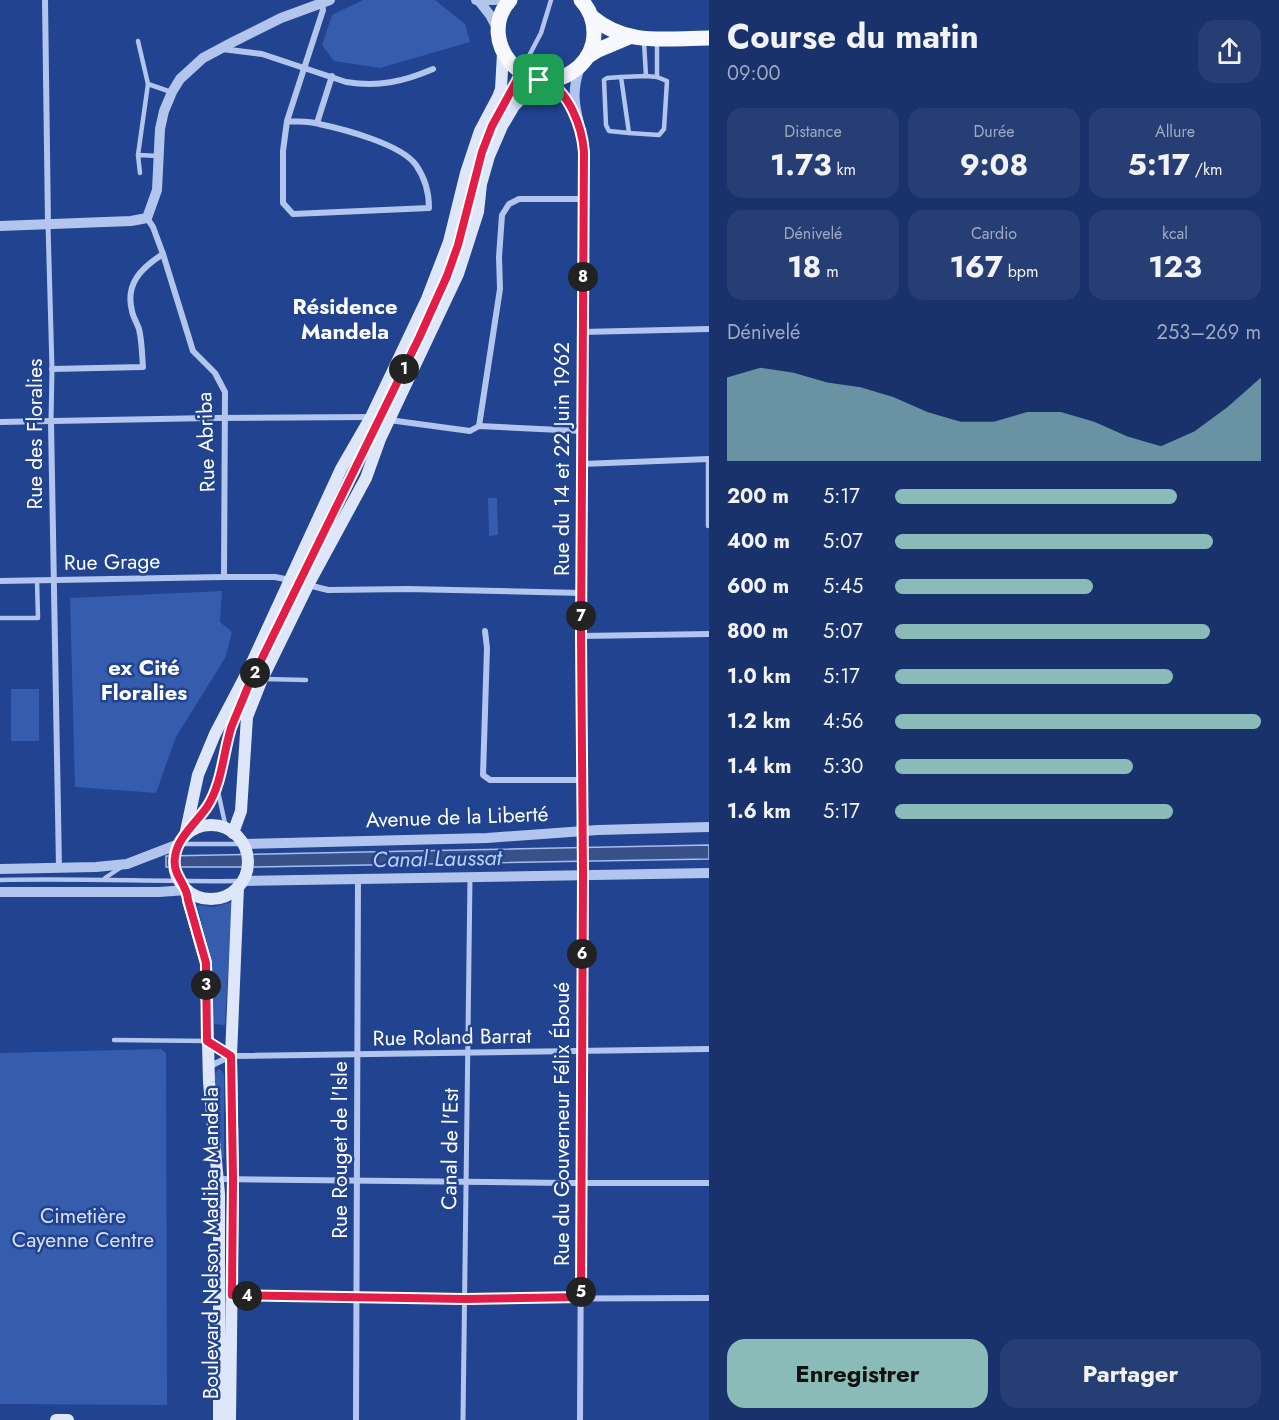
<!DOCTYPE html>
<html lang="fr">
<head>
<meta charset="utf-8">
<style>
  :root { --surface:#19326c; --page:#263e74; --text:#f1f3f6; --muted:#9faac2; --accent:#8bbbb9 }
  body { margin:0; font-family:Jost,sans-serif; background:var(--page); color:var(--text); height:100vh; display:flex; flex-direction:column; font-size:22px; white-space:nowrap }
  * { box-sizing:border-box; margin:0 }
  p { font-size:20px; color:var(--muted) }
  .icon { flex:none; width:33px; height:33px; fill:none; stroke:currentColor; stroke-width:2; stroke-linecap:round; stroke-linejoin:round }
  .map { position:relative; flex:1; overflow:hidden }
  .details { display:flex; flex-direction:column; background:var(--surface); width:570px }
  .details>* { flex:none }
  .pin { position:absolute; display:grid; place-items:center; width:51px; height:51px; color:#fff; margin:-26px; border-radius:12px; box-shadow:0 3px 9px #0006 }
  .km { position:absolute; width:30px; height:30px; margin:-15px; border-radius:50%; background:#222; color:#fff; font-size:16px; line-height:30px; text-align:center }
  .round { display:grid; place-items:center; flex:none; width:63px; height:63px; border-radius:18px; background:var(--page) }
  .overview { display:flex; align-items:center; justify-content:space-between; height:102px; padding:0 18px }
  h1 { font-size:33px; font-weight:700; line-height:45px }
  .metrics { display:grid; grid-template-columns:repeat(3,1fr); gap:9px; height:102px; padding:6px 18px }
  .metrics div { display:grid; align-content:center; border-radius:15px; background:var(--page); text-align:center }
  .metrics b { font-size:30px; font-weight:700 }
  .metrics small { font-size:16px; font-weight:400 }
  .metrics p { font-size:16px }
  .chart { height:168px; padding:12px 18px }
  .chart p { display:flex; justify-content:space-between }
  .chart svg { width:100%; height:108px; margin-top:6px; fill:var(--accent); opacity:.7 }
  .cta { display:flex; gap:12px; margin-top:auto; padding:12px 18px }
  .cta a { flex:1; height:69px; border-radius:18px; background:var(--accent); color:#111; font-size:24px; font-weight:700; line-height:69px; text-align:center }
  .cta a+a { background:var(--page); color:var(--text) }
  ul { padding:0 18px; list-style:none; font-size:20px }
  li { display:grid; grid-template-columns:96px 72px 1fr; align-items:center; height:45px }
  li i { height:15px; border-radius:8px; background:var(--accent) }
  main { display:flex; flex:1; min-height:0 }
  .map>svg:first-child { display:block }
</style>
</head>
<body>
<main>
<div class="map">
<svg width="709" height="1420" viewBox="0 0 709 1420">
  <rect width="100%" height="100%" fill="#214390"/>
  <!-- green -->
  <g fill="#355cad">
    <path d="M 363,0 L 435,0 L 465,24 L 470,42 L 380,68 L 334,61 L 322,45 L 332,15 Z"/>
    <path d="M 488,498 L 497,498 L 498,535 L 489,536 Z"/>
    <path d="M 222,591 L 220,622 L 232,632 L 225,658 L 176,737 L 156,793 L 75,787 L 70,598 Z"/>
    <rect x="11" y="689" width="28" height="52"/>
    <path d="M 232,902 L 225,1025 L 213,1024 L 213,986 L 210,955 L 197,905 L 214,907 Z"/>
    <path d="M 161,1049 L 166,1053 L 167,1405 L 0,1404 L 0,1053 Z"/>
    <path d="M 218,1069 L 221,1070 L 224,1074 L 224,1158 L 222,1158 L 214,1075 Z"/>
  </g>
  <!-- water -->
  <path fill="#385189" stroke="#a5beee" stroke-width="1.5" d="M 709,845 L 709,859 L 256,867 L 166,867 L 166,856 Z"/>
  <g fill="none" stroke-linecap="round" stroke-linejoin="round">
    <!-- service -->
    <g stroke="#b1c5ed" stroke-width="4.5">
      <path d="M 138,41 L 148,84"/>
      <path d="M 644,42 L 646,76"/>
      <path d="M 646,76 L 657,77 L 667,81 L 664,129 L 659,135 L 629,133 L 621,77 Z"/>
      <path d="M 621,77 L 607,78 L 604,80 L 606,125 L 609,131 L 629,133"/>
      <path d="M 657,77 L 657,41"/>
      <path d="M 138,155 L 148,84 L 171,92"/>
      <path d="M 140,173 L 138,155 L 159,156"/>
      <path d="M 708,459 L 708,526"/>
      <path d="M 0,618 L 38,618 L 37,580"/>
      <path d="M 265,679 L 306,680"/>
      <path d="M 217,787 L 226,828"/>
      <path d="M 190,829 L 207,807 L 217,787 L 231,728 L 247,689 L 419,338 L 447,276 L 458,245 L 482,152 L 492,126 L 541,33 L 551,0"/>
      <path d="M 180,844 L 243,844"/>
      <path d="M 105,878 L 120,868"/>
      <path d="M 0,880 C 80,878 160,882 240,881"/>
      <path d="M 114,1040 L 207,1041"/>
    </g>
    <!-- pedestrian -->
    <g stroke="#b1c5ed" stroke-width="5">
      <path d="M 48,224 L 52,369 L 51,422"/>
      <path d="M 463,1420 L 470,878"/>
    </g>
    <!-- minor -->
    <g stroke="#b1c5ed" stroke-width="6">
      <path d="M 45,0 L 48,224"/>
      <path d="M 222,49 L 262,54 L 346,82 C 378,87 403,82 433,69"/>
      <path d="M 287,121 C 297,122 309,121 319,124 C 343,129 401,144 416,165 C 425,178 429,192 429,208 L 293,214 L 283,203 L 283,151 L 287,121 L 323,10 L 322,3"/>
      <path d="M 317,123 L 332,76"/>
      <path d="M 147,218 L 153,227 L 163,254 L 193,351 L 215,373 L 225,392 L 224,577"/>
      <path d="M 582,332 L 709,329"/>
      <path d="M 52,369 L 143,367 C 142,355 142,341 139,329 C 137,323 133,317 132,311 C 125,284 141,268 163,254"/>
      <path d="M 389,420 L 470,431 L 479,426 L 582,431"/>
      <path d="M 0,422 L 211,418 L 370,417"/>
      <path d="M 51,422 L 59,868"/>
      <path d="M 479,426 L 500,289 L 499,257 L 502,215 L 509,204 L 519,199 L 584,199"/>
      <path d="M 582,464 L 709,459"/>
      <path d="M 0,581 L 224,577 L 275,577 L 290,580"/>
      <path d="M 308,585 L 328,590 L 408,589 L 582,593"/>
      <path d="M 485,631 L 487,648 L 483,775 L 490,780 L 582,780"/>
      <path d="M 581,636 L 709,634"/>
      <path d="M 209,1042 L 230,1056"/>
      <path d="M 210,1066 L 231,1056 L 709,1049"/>
      <path d="M 218,1179 L 567,1183 L 709,1183"/>
      <path d="M 232,1295 L 465,1299 L 709,1298"/>
      <path d="M 356,1420 L 358,880"/>
      <path d="M 580,1420 L 583,875"/>
    </g>
    <!-- tertiary -->
    <g stroke="#b1c5ed" stroke-width="10">
      <path d="M 476,0 L 496,0"/>
      <path d="M 479,1 L 490,15 L 498,30"/>
      <path d="M 580,67 C 567,103 581,117 584,152 L 581,636 L 583,875"/>
      <path d="M 544,80 L 562,95 L 574,110"/>
      <path d="M 0,226 L 131,221 L 147,218 L 157,190 L 160,129 L 164,111 L 172,92 L 180,79 L 203,58 L 233,42 L 281,18 L 330,0"/>
      <path d="M 243,844 L 487,838 L 598,830 L 709,827"/>
      <path d="M 0,869 L 96,867 L 127,864 L 179,844"/>
      <path d="M 242,881 L 709,873"/>
      <path d="M 0,892 L 159,892 L 187,890"/>
    </g>
    <!-- secondary -->
    <g stroke="#dee6fa" stroke-width="12">
      <circle cx="211" cy="862" r="37"/>
      <path d="M 233,833 L 241,811 L 247,717 L 262,679 L 308,585 L 366,478 L 380,439 L 458,274 L 478,212 L 481,184 L 489,156 L 502,126 L 514,106 L 539,79"/>
      <path d="M 185,836 L 198,775 L 215,734 L 249,669 L 341,469 L 371,417 L 427,299 L 449,242 L 466,173 L 480,131 L 498,97 L 501,89 L 503,53"/>
      <path d="M 187,890 L 188,900 L 206,963 L 209,1082 L 219,1194 L 219,1420"/>
      <path d="M 56,1420 L 68,1420"/>
      <path d="M 230,1420 L 233,1179 L 231,1056 L 238,887"/>
    </g>
    <!-- primary -->
    <g stroke="#f7f9ff" stroke-width="15">
      <path d="M 510,0 C 474,40 527,103 572,72 C 583,65 590,55 593,43 C 596,27 592,12 581,0"/>
      <path d="M 592,17 C 628,47 666,38 709,38"/>
      <path d="M 587,57 L 598,50 L 629,37"/>
    </g>
  </g>
  <g fill="none" stroke-linecap="round" stroke-linejoin="round">
    <!-- route casing -->
    <g stroke="#fff" stroke-width="12">
      <path id="route" d="M 521,73 C 528,76 537,77 544,80 C 569,90 582,127 584,152 L 581,636 L 583,875 L 581,1297 L 465,1299 L 232,1295 L 233,1179 L 231,1056 L 207,1041 L 206,963 L 188,900 C 187,883 172,876 175,857 C 177,838 196,823 207,807 C 222,784 223,754 231,728 C 236,715 242,702 247,689 L 419,338 L 447,276 L 458,245 L 482,152 L 492,126 Z"/>
    </g>
    <!-- route -->
    <use href="#route" stroke="#e11d48" stroke-width="8"/>
  </g>
  <g text-anchor="middle" stroke-width="5" stroke-linejoin="round" paint-order="stroke">
    <!-- street labels -->
    <g font-size="21" fill="#fff" stroke="#214390">
      <text transform="translate(35 434) rotate(-90)" y="7">Rue des Floralies</text>
      <text transform="translate(206 442) rotate(-92)" y="7">Rue Abriba</text>
      <text transform="translate(562 459) rotate(-90)" y="7">Rue du 14 et 22 Juin 1962</text>
      <text transform="translate(112 562) rotate(-1)" y="7">Rue Grage</text>
      <text transform="translate(457 817) rotate(-2)" y="7">Avenue de la Liberté</text>
      <text transform="translate(452 1037) rotate(-1)" y="7">Rue Roland Barrat</text>
      <text transform="translate(562 1124) rotate(-90)" y="7">Rue du Gouverneur Félix Éboué</text>
      <text transform="translate(450 1149) rotate(-89)" y="7">Canal de l'Est</text>
      <text transform="translate(340 1150) rotate(-90)" y="7">Rue Rouget de l'Isle</text>
      <text transform="translate(211 1243) rotate(-90)" y="7">Boulevard Nelson Madiba Mandela</text>
    </g>
    <!-- park labels -->
    <g font-size="21" fill="#d7e2f9" stroke="#214390">
      <text x="83" y="1223">Cimetière<tspan x="83" dy="24">Cayenne Centre</tspan></text>
    </g>
    <!-- neighbourhood labels -->
    <g font-size="22" font-weight="bold" fill="#fff" stroke="#214390">
      <text x="345" y="314">Résidence<tspan x="345" dy="25">Mandela</tspan></text>
      <text x="144" y="675">ex Cité<tspan x="144" dy="25">Floralies</tspan></text>
    </g>
    <!-- water labels -->
    <g font-size="22" font-style="italic" fill="#becff3" stroke="#214390">
      <text transform="translate(437 858) rotate(-1)" y="8">Canal Laussat</text>
    </g>
  </g>
</svg>
<div class="pin" style="left:539px;top:80px;background:#1e9e55"><svg class="icon" aria-label="arrive" viewBox="0 0 24 24"><path d="M6 21V4h12l-3 4 3 4H6"/></svg></div>
<b class="km" style="left:404px;top:369px">1</b>
<b class="km" style="left:255px;top:673px">2</b>
<b class="km" style="left:206px;top:985px">3</b>
<b class="km" style="left:247px;top:1296px">4</b>
<b class="km" style="left:581px;top:1292px">5</b>
<b class="km" style="left:582px;top:954px">6</b>
<b class="km" style="left:581px;top:616px">7</b>
<b class="km" style="left:583px;top:277px">8</b>
</div>
<section class="details">
<div class="overview"><div><h1>Course du matin</h1><p>09:00</p></div><a class="round"><svg class="icon" aria-label="share" viewBox="0 0 24 24"><path d="M12 15V3M7 8l5-5 5 5M5 13v7h14v-7"/></svg></a></div>
<div class="metrics">
<div><p>Distance</p><b>1.73<small> km</small></b></div>
<div><p>Durée</p><b>9:08</b></div>
<div><p>Allure</p><b>5:17<small> /km</small></b></div>
</div>
<div class="metrics">
<div><p>Dénivelé</p><b>18<small> m</small></b></div>
<div><p>Cardio</p><b>167<small> bpm</small></b></div>
<div><p>kcal</p><b>123</b></div>
</div>
<div class="chart"><p><span>Dénivelé</span>253–269 m</p>
<svg viewBox="0 0 160 44" preserveAspectRatio="none"><path d="M0 44V10L10 6L20 8L30 12L40 14L50 18L60 24L70 28L80 28L90 24L100 24L110 28L120 34L130 38L140 32L150 22L160 10V44z"/></svg>
</div>
<ul>
<li><b>200 m</b>5:17<i style="width:77%"></i></li>
<li><b>400 m</b>5:07<i style="width:87%"></i></li>
<li><b>600 m</b>5:45<i style="width:54%"></i></li>
<li><b>800 m</b>5:07<i style="width:86%"></i></li>
<li><b>1.0 km</b>5:17<i style="width:76%"></i></li>
<li><b>1.2 km</b>4:56<i style="width:100%"></i></li>
<li><b>1.4 km</b>5:30<i style="width:65%"></i></li>
<li><b>1.6 km</b>5:17<i style="width:76%"></i></li>
</ul>
<div class="cta"><a>Enregistrer</a><a>Partager</a></div>
</section>
</main>
</body>
</html>
